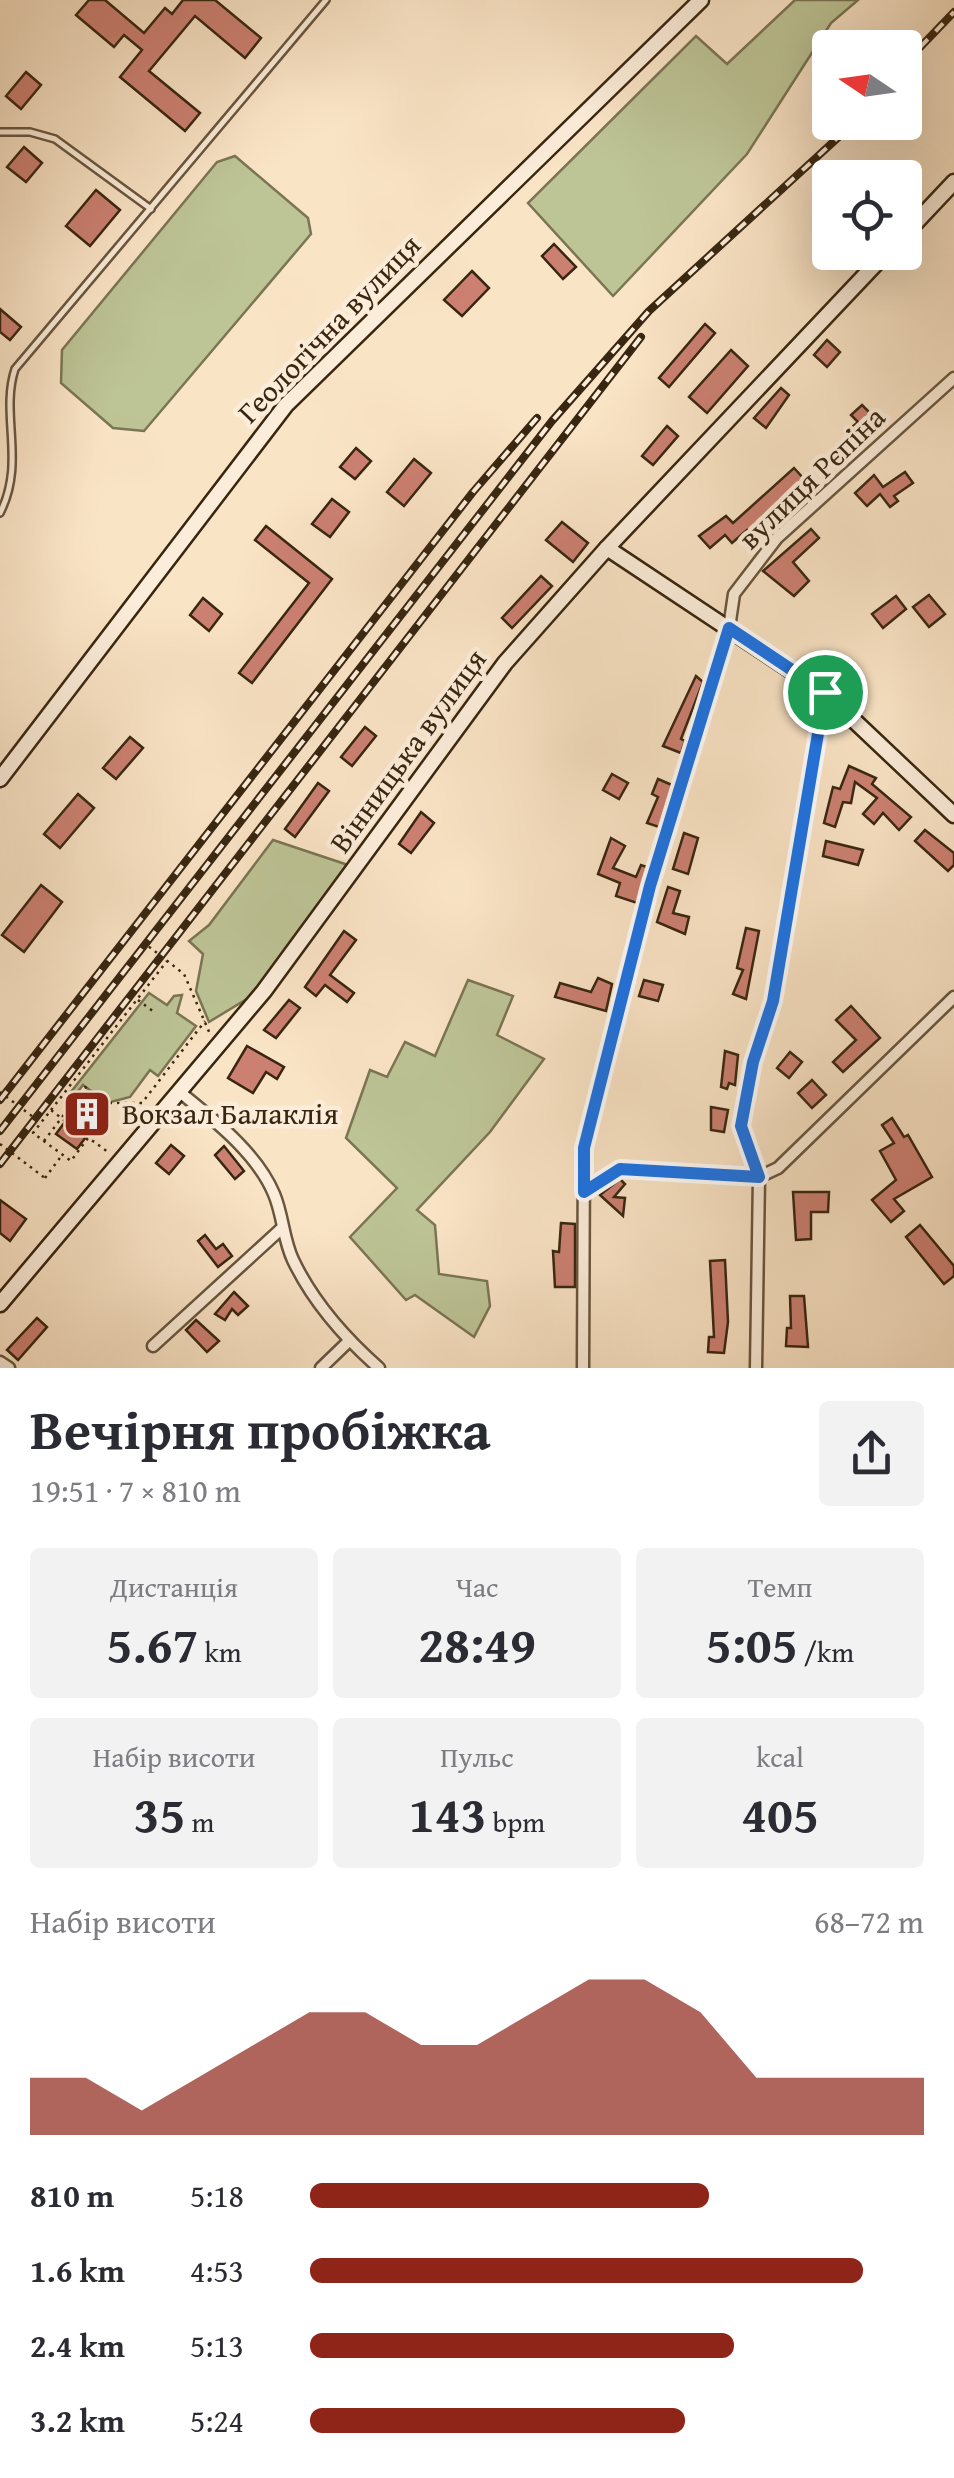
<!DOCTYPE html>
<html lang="uk">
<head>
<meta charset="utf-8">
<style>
  :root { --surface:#fff; --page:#f2f2f3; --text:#2b2b33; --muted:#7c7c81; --accent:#8f2418 }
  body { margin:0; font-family:"Gentium Book Plus",serif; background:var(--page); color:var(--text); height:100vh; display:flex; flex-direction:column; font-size:38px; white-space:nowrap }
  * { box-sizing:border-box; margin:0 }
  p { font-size:32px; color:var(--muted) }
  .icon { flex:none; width:55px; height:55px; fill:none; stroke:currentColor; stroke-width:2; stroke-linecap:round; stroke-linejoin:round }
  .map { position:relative; height:1368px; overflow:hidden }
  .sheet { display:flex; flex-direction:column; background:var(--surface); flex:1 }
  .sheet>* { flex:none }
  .needle { width:65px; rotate:283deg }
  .tools { position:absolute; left:812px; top:30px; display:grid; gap:20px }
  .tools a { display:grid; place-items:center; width:110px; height:110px; border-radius:10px; background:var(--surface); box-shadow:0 10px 40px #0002; font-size:50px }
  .pin { position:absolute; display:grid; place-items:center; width:85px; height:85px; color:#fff; margin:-42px; border:5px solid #fff; border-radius:50%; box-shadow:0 2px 10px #0007 }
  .round { display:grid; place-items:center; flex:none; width:105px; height:105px; border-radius:10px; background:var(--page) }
  .head { display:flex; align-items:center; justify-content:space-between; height:170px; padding:0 30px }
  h1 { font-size:55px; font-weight:600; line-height:75px }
  .metrics { display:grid; grid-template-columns:repeat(3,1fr); gap:15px; height:170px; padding:10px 30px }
  .metrics div { display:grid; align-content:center; border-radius:10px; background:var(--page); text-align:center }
  .metrics b { font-size:50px; font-weight:600 }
  .metrics small { font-size:28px; font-weight:400 }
  .metrics p { font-size:28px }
  .chart { height:280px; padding:20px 30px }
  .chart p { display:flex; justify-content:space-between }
  .chart svg { width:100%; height:180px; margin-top:10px; fill:var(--accent); opacity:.7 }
  ul { padding:0 30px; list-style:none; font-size:32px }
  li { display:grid; grid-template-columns:160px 120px 1fr; align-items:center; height:75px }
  li i { height:25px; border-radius:12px; background:var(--accent) }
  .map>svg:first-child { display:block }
</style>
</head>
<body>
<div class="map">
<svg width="954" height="1368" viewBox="0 0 954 1368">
  <rect width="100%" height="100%" fill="#fae4c6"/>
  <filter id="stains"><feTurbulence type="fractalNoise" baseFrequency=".002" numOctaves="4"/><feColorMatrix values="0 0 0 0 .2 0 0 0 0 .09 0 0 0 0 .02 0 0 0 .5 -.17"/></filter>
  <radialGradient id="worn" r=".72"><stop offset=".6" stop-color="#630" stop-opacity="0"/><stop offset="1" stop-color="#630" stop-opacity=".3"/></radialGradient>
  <!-- green -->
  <g fill="#bdc496" stroke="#7a7553" stroke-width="2.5">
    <path d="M 795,0 L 858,0 L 831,23 L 747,154 L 613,296 L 528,203 L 696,36 L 727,64 Z"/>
    <path d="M 235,156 L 308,218 L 311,234 L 144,431 L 113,428 L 61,383 L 62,350 L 217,162 Z"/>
    <path d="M 273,840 L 351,866 L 250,997 L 209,1022 L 196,991 L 203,954 L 189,941 L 209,925 Z"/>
    <path d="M 468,980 L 513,996 L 497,1035 L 544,1059 L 490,1132 L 417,1210 L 435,1225 L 439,1274 L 487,1281 L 490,1306 L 474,1337 L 415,1295 L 406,1300 L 350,1237 L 397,1188 L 346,1138 L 370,1070 L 387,1077 L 405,1042 L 435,1056 Z"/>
    <path d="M 149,993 L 167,1005 L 174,996 L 182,995 L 177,1013 L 196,1026 L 158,1076 L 150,1070 L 130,1097 L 107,1103 L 83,1085 L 71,1100 L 67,1097 Z"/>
  </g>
  <!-- building -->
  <g fill="#cc8072" stroke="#382610" stroke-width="2.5">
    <path d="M 89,0 L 105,0 L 144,33 L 165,8 L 172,14 L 183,0 L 215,0 L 261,38 L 245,58 L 195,16 L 149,71 L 200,113 L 185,131 L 120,77 L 142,50 L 124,35 L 114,47 L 76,15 Z"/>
    <path d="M 26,72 L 41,85 L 21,109 L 6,96 Z"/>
    <path d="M 24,147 L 42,163 L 26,182 L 7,167 Z"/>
    <path d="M 96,190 L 120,210 L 90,246 L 66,226 Z"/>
    <path d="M 554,244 L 576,267 L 563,279 L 542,256 Z"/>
    <path d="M 472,271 L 489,288 L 462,316 L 444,300 Z"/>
    <path d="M 0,309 L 21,327 L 10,340 L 0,332 Z"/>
    <path d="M 705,324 L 715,333 L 669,387 L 659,378 Z"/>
    <path d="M 827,340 L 840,352 L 827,367 L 814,355 Z"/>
    <path d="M 731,350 L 748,366 L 707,413 L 689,397 Z"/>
    <path d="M 781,388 L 789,395 L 766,428 L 754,418 Z"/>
    <path d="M 862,405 L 876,419 L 852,440 L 845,433 L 858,422 L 851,415 Z"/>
    <path d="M 667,426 L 678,436 L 653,465 L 642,456 Z"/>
    <path d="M 356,448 L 371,461 L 355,479 L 340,467 Z"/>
    <path d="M 414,459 L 431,473 L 404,506 L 387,492 Z"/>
    <path d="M 794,468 L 804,479 L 765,514 L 768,517 L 750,533 L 747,530 L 732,543 L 725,535 L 710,548 L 699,536 L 726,516 L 733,523 Z"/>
    <path d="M 905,472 L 913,483 L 894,496 L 898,501 L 890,507 L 880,494 L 867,506 L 855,493 L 874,475 L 883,487 Z"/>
    <path d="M 332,499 L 349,512 L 330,537 L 312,524 Z"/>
    <path d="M 562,522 L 588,543 L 573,562 L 546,540 Z"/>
    <path d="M 266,526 L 332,579 L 252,683 L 239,673 L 309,583 L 255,540 Z"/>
    <path d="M 811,529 L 819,538 L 793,562 L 809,581 L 794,596 L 763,571 Z"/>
    <path d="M 541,576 L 552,586 L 512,628 L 502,618 Z"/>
    <path d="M 929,595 L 945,614 L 929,627 L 913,607 Z"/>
    <path d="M 896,596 L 906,609 L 883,628 L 872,614 Z"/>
    <path d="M 203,598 L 222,614 L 209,631 L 190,615 Z"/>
    <path d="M 696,676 L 703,682 L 681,739 L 685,741 L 681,753 L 663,746 Z"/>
    <path d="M 365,727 L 376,736 L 352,766 L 341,757 Z"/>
    <path d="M 130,737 L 143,748 L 116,779 L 103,768 Z"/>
    <path d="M 849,766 L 876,778 L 872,784 L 911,817 L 899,830 L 883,813 L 874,824 L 863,814 L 877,798 L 855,782 L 851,803 L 843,802 L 835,827 L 824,823 L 833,787 L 840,789 Z"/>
    <path d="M 612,774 L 628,783 L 619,799 L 603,790 Z"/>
    <path d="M 658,779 L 672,785 L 659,827 L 647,823 L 658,797 L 652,794 Z"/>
    <path d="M 318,783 L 329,791 L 295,837 L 285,829 Z"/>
    <path d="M 78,794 L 94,808 L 60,848 L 44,834 Z"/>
    <path d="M 421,812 L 434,823 L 411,853 L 399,844 Z"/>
    <path d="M 925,830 L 954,853 L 954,865 L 948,871 L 915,841 Z"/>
    <path d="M 684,833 L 698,838 L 688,874 L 673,869 Z"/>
    <path d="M 611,838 L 625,846 L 613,868 L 636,877 L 641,865 L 647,867 L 637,903 L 616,896 L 620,883 L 598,874 Z"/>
    <path d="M 826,841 L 863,850 L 858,865 L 823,856 Z"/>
    <path d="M 41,885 L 62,902 L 24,952 L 2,935 Z"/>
    <path d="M 668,887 L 680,891 L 673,913 L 689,917 L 685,934 L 657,922 Z"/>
    <path d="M 746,928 L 759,931 L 746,999 L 733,994 L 743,970 L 737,968 Z"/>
    <path d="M 344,931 L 356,940 L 330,975 L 354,993 L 347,1002 L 325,985 L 316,996 L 305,987 Z"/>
    <path d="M 598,978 L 612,984 L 606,1011 L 555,997 L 560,983 L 591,992 Z"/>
    <path d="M 644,980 L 663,985 L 658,1001 L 639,996 Z"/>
    <path d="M 289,1000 L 300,1008 L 276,1038 L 264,1030 Z"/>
    <path d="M 851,1006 L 880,1038 L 843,1072 L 833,1062 L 856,1040 L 836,1020 Z"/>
    <path d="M 247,1046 L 284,1067 L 277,1079 L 266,1072 L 253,1093 L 228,1078 Z"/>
    <path d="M 725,1051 L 738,1055 L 735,1085 L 729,1083 L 727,1089 L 721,1087 Z"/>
    <path d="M 790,1052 L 802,1062 L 789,1078 L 777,1068 Z"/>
    <path d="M 812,1080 L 826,1095 L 812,1108 L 798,1093 Z"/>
    <path d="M 87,1092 L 108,1107 L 77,1149 L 56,1134 Z"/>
    <path d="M 711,1107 L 728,1110 L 724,1132 L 711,1130 Z"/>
    <path d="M 892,1118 L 904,1137 L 908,1135 L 932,1177 L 894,1199 L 904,1211 L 891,1222 L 872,1200 L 896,1180 L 880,1151 L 894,1143 L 882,1125 Z"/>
    <path d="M 171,1145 L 184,1156 L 169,1174 L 156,1163 Z"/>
    <path d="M 224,1146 L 244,1171 L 235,1179 L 215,1155 Z"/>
    <path d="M 620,1179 L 625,1184 L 614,1197 L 625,1198 L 623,1216 L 600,1195 Z"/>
    <path d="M 793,1192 L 829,1192 L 828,1212 L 811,1212 L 811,1239 L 796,1240 Z"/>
    <path d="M 0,1200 L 26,1219 L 10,1241 L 0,1233 Z"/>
    <path d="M 561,1223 L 575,1224 L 575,1287 L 555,1287 L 553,1251 L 559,1252 Z"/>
    <path d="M 920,1225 L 954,1266 L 954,1276 L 944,1284 L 906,1237 Z"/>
    <path d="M 205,1235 L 216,1249 L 223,1244 L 232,1256 L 218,1267 L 198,1241 Z"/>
    <path d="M 725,1260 L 728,1322 L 724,1353 L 708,1352 L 709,1337 L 714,1337 L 710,1261 Z"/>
    <path d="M 234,1292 L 248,1306 L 238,1315 L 232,1309 L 225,1320 L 215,1314 Z"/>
    <path d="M 790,1296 L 804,1296 L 808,1347 L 786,1346 L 787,1328 L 791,1328 Z"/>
    <path d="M 37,1318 L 47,1327 L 18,1360 L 7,1350 Z"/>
    <path d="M 196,1320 L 219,1341 L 207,1352 L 186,1330 Z"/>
  </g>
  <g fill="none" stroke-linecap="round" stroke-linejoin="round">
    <!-- lane casing -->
    <g stroke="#68563e" stroke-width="10">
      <g id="lane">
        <path d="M 0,132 L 30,132 L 55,139 L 151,209"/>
        <path d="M 0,513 C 26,462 0,415 15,369 L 326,0"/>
      </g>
    </g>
    <!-- street casing -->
    <g stroke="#68563e" stroke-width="15">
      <g id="street">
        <path d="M 181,1093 C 214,1120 257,1153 274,1194 C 283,1215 283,1239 293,1260 C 313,1302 345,1338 379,1368"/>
        <path d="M 584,1193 L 620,1169 L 759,1177 L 778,1168 L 954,997"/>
        <path d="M 153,1346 L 281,1229"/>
        <path d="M 0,1362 L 9,1368"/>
        <path d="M 321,1368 L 349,1341"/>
        <path d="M 583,1368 L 584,1148 L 650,886 L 729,628 L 734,594 L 777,538 L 954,378"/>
        <path d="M 756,1368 L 759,1177 L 741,1126 L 753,1062 L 773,1001 L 825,693"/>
      </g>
    </g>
    <!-- secondary casing -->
    <g stroke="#382610" stroke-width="19">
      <g id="secondary">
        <path d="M 905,234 L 954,182"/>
        <path d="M 607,548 L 825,693 L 954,815"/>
        <path d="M 0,779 L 286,405 L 701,0"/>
        <path d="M 0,1304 L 264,991 L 505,663 L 607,548 L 887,252"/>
      </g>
    </g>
    <!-- path -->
    <g stroke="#382610" stroke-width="2.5" stroke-dasharray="2.5 5" stroke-linecap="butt">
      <path d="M 143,942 L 184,974 L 210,1034"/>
      <path d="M 138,1000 L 154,1012"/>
      <path d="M 0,1092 L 41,1123"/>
      <path d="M 51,1110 L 167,961"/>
      <path d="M 65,1121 L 51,1110 L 33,1133 L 71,1161 L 88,1138"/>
      <path d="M 86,1136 L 108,1152"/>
      <path d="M 44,1141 L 85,1087 L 107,1103 L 142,1103 L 205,1021"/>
      <path d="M 45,1178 L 62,1155"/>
    </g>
    <!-- lane -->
    <use href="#lane" stroke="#fcedda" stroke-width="5"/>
    <!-- street -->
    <use href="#street" stroke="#fcedda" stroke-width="10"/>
    <!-- secondary -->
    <use href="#secondary" stroke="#fcedda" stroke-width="14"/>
    <!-- rail casing -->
    <g stroke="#382610" stroke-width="8">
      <g id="rail">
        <path d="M 905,63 L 954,12"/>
        <path d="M 0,1100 L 473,492 L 537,418"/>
        <path d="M 0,1131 L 552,421 L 649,311 L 855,122"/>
        <path d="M 0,1164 L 641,337"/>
      </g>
    </g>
    <!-- rail -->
    <use href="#rail" stroke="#fcedda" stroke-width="4" stroke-dasharray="11" stroke-linecap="butt"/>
    <!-- path-bridge -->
    <path stroke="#382610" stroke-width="2.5" stroke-dasharray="2.5 5" stroke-linecap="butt" d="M 0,1144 L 45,1178"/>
  </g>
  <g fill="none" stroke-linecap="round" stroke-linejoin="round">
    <!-- route casing -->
    <g stroke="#fff" stroke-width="20">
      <path id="route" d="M 729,628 L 825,692 L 773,1001 L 753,1062 L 741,1126 L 759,1177 L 620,1169 L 584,1192 L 584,1148 L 650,886 Z"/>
    </g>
    <!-- route -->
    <use href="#route" stroke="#1a73e8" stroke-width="12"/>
  </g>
  <!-- icons -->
  <defs>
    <g id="building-square" transform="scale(2.5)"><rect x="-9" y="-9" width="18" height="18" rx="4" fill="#8f2418" stroke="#fcedda"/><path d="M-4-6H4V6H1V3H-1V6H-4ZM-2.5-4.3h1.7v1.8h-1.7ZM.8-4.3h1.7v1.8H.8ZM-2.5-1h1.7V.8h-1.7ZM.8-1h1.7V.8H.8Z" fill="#fff"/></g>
  </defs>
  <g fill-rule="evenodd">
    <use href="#building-square" x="87" y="1114"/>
  </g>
  <g text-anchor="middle" stroke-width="9" stroke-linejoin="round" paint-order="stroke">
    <!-- street labels -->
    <g font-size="30" fill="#382610" stroke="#fcedda">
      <text transform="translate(329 329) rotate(-46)" y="10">Геологічна вулиця</text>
      <text transform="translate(812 478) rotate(-44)" y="10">вулиця Рєпіна</text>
      <text transform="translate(408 751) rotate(-54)" y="10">Вінницька вулиця</text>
    </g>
    <!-- poi labels -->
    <g font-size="30" fill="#382610" stroke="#fcedda" text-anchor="start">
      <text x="122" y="1124">Вокзал Балаклія</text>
    </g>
  </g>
  <rect width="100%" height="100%" filter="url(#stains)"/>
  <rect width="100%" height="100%" fill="url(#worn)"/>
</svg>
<div class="tools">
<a><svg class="needle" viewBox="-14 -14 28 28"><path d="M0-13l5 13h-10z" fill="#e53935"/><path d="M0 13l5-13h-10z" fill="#7c7c81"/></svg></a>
<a><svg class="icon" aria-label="locate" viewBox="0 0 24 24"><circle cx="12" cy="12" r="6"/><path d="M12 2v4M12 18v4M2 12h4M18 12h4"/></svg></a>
</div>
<div class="pin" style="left:825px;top:692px;background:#1e9e55"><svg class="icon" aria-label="arrive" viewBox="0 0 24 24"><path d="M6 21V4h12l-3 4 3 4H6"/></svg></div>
</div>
<section class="sheet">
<div class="head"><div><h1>Вечірня пробіжка</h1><p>19:51 · 7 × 810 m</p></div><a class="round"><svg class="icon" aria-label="share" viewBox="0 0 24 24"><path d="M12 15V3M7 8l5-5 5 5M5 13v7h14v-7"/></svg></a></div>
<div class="metrics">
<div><p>Дистанція</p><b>5.67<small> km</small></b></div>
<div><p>Час</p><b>28:49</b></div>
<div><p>Темп</p><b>5:05<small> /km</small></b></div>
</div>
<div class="metrics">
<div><p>Набір висоти</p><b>35<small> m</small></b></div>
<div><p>Пульс</p><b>143<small> bpm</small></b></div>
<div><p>kcal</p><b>405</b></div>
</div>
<div class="chart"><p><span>Набір висоти</span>68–72 m</p>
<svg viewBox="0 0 160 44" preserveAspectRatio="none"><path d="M0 44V30L10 30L20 38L30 30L40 22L50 14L60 14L70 22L80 22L90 14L100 6L110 6L120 14L130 30L140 30L150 30L160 30V44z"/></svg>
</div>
<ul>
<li><b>810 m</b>5:18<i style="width:65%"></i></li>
<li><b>1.6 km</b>4:53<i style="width:90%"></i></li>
<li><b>2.4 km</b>5:13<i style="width:69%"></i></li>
<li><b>3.2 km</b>5:24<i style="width:61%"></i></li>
</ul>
</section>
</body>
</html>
